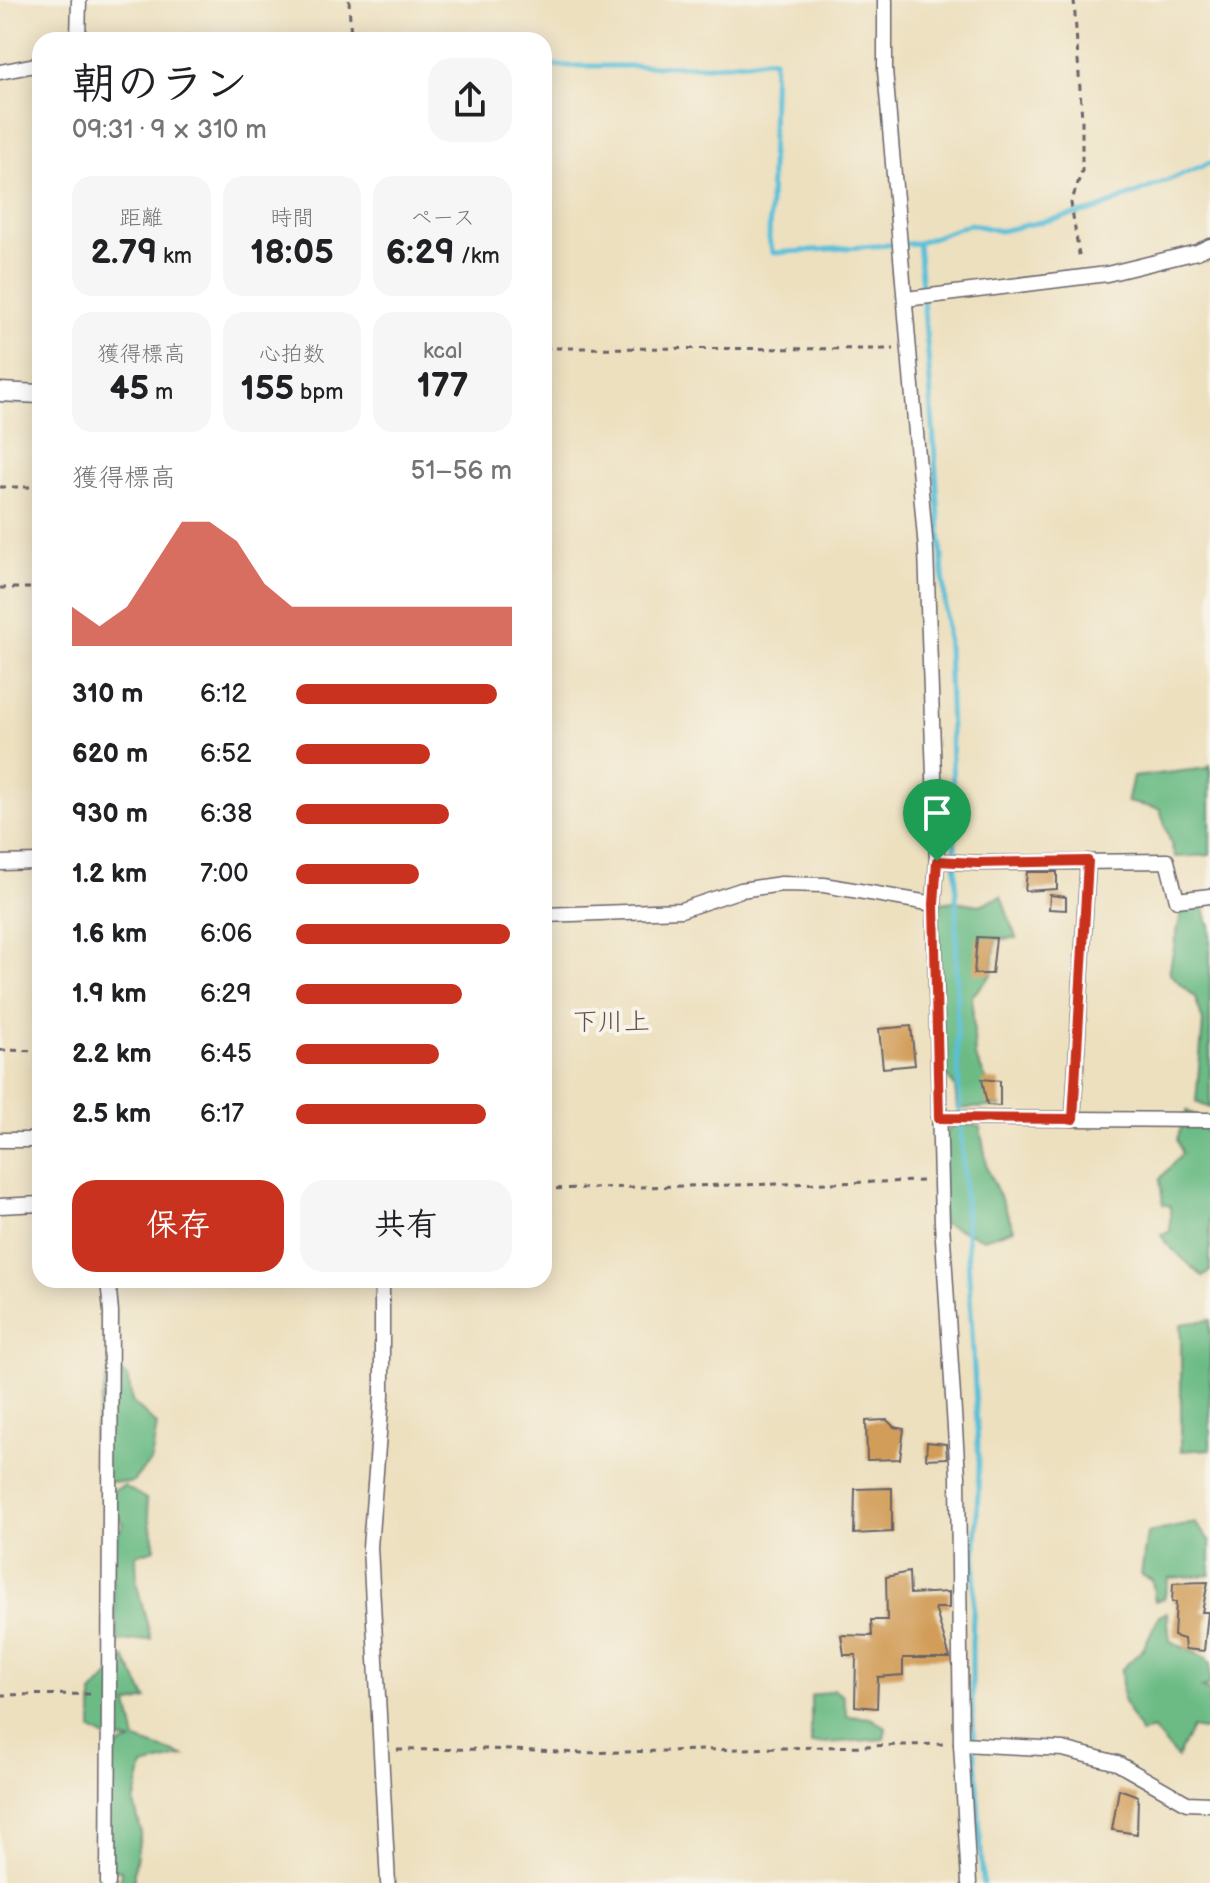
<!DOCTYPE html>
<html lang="ja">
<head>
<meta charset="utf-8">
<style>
  :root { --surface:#fff; --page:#f6f6f6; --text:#202124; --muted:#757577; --accent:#c8321e }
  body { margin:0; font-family:"Balsamiq Sans","Klee One",sans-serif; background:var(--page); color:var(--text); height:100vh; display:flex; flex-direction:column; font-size:30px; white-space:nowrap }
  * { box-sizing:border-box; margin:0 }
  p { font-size:26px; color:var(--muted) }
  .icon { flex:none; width:44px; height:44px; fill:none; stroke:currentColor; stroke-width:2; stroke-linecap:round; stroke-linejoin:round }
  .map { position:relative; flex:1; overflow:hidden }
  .panel { position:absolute; left:32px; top:32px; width:520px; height:1256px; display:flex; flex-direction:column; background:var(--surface); border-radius:24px; box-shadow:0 4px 20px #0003 }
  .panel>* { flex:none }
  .pin { position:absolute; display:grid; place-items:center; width:68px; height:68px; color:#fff; margin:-82px -34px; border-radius:50% 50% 50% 0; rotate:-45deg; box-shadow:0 0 8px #0007 }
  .pin .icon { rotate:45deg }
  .round { display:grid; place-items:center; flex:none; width:84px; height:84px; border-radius:24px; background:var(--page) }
  .head { display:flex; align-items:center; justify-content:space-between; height:136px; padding:0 40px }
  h1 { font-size:44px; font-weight:600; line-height:60px }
  .stats { display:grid; grid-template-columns:repeat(3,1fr); gap:12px; height:136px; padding:8px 40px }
  .stats div { display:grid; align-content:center; border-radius:20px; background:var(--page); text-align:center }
  .stats b { font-size:34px; font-weight:600 }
  .stats small { font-size:22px; font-weight:400 }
  .stats p { font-size:22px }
  .chart { height:224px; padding:16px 40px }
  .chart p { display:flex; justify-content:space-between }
  .chart svg { width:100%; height:144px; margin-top:8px; fill:var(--accent); opacity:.7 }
  .primary-button { display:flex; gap:16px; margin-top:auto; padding:16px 40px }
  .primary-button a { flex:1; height:92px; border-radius:24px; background:var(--accent); color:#fff; font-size:32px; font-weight:600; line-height:92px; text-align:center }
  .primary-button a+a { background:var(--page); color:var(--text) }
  ul { padding:0 40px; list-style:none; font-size:26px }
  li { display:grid; grid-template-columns:128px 96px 1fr; align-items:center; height:60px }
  li i { height:20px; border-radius:10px; background:var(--accent) }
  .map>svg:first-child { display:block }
</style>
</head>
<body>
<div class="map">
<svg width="1210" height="1883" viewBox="0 0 1210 1883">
  <rect width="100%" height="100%" fill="#f7f3e8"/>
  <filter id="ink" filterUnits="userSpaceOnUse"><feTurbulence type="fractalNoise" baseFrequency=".0125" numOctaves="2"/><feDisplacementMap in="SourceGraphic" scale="16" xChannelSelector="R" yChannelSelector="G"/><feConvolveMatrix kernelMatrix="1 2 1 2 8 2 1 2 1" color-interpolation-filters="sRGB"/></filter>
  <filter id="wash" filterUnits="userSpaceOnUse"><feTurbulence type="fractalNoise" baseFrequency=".006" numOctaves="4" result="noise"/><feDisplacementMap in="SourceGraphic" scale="32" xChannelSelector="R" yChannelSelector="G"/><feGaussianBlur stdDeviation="1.8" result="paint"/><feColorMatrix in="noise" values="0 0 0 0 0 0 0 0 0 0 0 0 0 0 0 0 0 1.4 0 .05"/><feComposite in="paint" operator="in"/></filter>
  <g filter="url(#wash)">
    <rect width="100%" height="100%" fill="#ede0bf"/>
    <!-- forest -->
    <g fill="#6cbb85" stroke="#476e60" stroke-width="2">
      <path d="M 1210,764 L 1210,855 L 1175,857 L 1160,809 L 1127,802 L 1133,777 L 1208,768 Z"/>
      <path d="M 1001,896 L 1016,938 L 996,939 L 992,974 L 972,996 L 975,1057 L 1000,1106 L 957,1109 L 955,1087 L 942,1069 L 934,904 L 954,901 L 980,905 Z"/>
      <path d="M 1183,903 L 1203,905 L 1208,924 L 1210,924 L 1210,1108 L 1196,1102 L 1203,1022 L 1195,997 L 1169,973 Z"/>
      <path d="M 1187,1111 L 1204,1120 L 1208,1138 L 1210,1139 L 1210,1271 L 1203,1277 L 1166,1243 L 1161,1234 L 1170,1232 L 1170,1206 L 1163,1204 L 1160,1179 L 1182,1153 L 1177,1139 Z"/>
      <path d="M 956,1121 L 980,1127 L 988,1170 L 1014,1229 L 984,1239 L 942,1223 L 940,1139 Z"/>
      <path d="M 1210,1320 L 1210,1449 L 1181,1451 L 1181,1324 Z"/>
      <path d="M 110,1366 L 128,1377 L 132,1402 L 157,1425 L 151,1461 L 131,1483 L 105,1481 L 92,1441 Z"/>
      <path d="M 124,1486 L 146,1499 L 155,1549 L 136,1555 L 137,1585 L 151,1639 L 118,1642 L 109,1548 L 124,1523 L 109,1511 L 110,1491 Z"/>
      <path d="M 1195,1523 L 1210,1541 L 1210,1575 L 1169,1578 L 1164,1599 L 1155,1601 L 1152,1580 L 1141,1575 L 1147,1533 Z"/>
      <path d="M 1167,1613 L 1170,1641 L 1206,1658 L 1210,1665 L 1210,1685 L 1202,1688 L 1210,1691 L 1210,1731 L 1192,1728 L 1177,1758 L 1152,1729 L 1141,1734 L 1123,1700 L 1121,1670 L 1143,1649 L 1159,1616 Z"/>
      <path d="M 125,1658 L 147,1699 L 128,1704 L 136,1740 L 184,1756 L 143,1766 L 134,1803 L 141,1831 L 134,1872 L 134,1883 L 120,1883 L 121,1870 L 107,1869 L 108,1762 L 118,1746 L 133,1741 L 108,1739 L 92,1730 L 92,1694 Z"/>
      <path d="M 834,1690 L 843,1696 L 847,1716 L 871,1718 L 886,1728 L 884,1739 L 811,1744 L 811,1696 Z"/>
    </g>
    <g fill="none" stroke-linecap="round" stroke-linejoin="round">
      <!-- stream -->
      <g stroke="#5abfd8" stroke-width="5">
        <path d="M 544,62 L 558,66 L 708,66 L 774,59 L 769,240 L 773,253 L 918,243 L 970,224 L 1000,231 L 1095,210 L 1210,163"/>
        <path d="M 918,243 L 928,355 L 948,647 L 956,878 L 957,1052 L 979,1463 L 972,1642 L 972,1705 L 983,1883"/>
        <path d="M 0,402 L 23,402"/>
      </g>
    </g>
    <g id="blocks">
      <!-- building -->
      <g fill="#d29d59">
        <path d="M 1027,872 L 1057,872 L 1057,889 L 1025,891 Z"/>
        <path d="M 1050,895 L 1066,897 L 1066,910 L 1049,909 Z"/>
        <path d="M 977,937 L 996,938 L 992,974 L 974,974 Z"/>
        <path d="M 911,1026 L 915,1065 L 883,1068 L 879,1029 Z"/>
        <path d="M 982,1079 L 1000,1081 L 1000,1106 L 987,1105 Z"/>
        <path d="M 887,1420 L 894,1427 L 904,1429 L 900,1459 L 867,1460 L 866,1421 Z"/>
        <path d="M 927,1442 L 946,1444 L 947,1458 L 926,1459 Z"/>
        <path d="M 892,1488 L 892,1532 L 854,1534 L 855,1489 Z"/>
        <path d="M 909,1572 L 910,1594 L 949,1592 L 949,1608 L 935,1608 L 950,1658 L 903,1658 L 903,1675 L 878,1677 L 877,1708 L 855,1706 L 856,1655 L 844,1655 L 841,1635 L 872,1636 L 871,1620 L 887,1620 L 886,1577 Z"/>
        <path d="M 1208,1582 L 1202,1612 L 1208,1612 L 1204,1651 L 1185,1649 L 1184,1639 L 1174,1636 L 1176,1602 L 1172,1602 L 1173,1583 Z"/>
        <path d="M 1119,1789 L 1138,1796 L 1137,1834 L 1112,1830 Z"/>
      </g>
    </g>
  </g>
  <g filter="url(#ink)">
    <use href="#blocks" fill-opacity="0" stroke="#696469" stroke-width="2"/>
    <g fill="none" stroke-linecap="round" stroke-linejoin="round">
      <!-- minor casing -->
      <g stroke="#696469" stroke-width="17">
        <g id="minor">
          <path d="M 885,0 L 885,70 L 926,550 L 937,861 L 934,904 L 942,1223 L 958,1476 L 961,1744 L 969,1883"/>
          <path d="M 78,40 L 79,0"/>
          <path d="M 0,72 L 40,64"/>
          <path d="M 906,299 L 1107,274 L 1197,252 L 1210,246"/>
          <path d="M 937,861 L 978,863 L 1167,861 L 1177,900 L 1210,896"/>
          <path d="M 0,863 L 40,862"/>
          <path d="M 544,915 L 681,910 L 741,890 L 781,884 L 824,885 L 934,904"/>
          <path d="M 939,1118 L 1210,1120"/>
          <path d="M 1073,1119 L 1088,861"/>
          <path d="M 0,1140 L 40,1140"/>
          <path d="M 0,1206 L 40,1204"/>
          <path d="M 382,1280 L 382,1396 L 370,1547 L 388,1883"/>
          <path d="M 961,1744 L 1063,1749 L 1117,1763 L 1187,1803 L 1210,1804"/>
          <path d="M 108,1883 L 111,1312 L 108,1280"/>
        </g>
      </g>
      <!-- tertiary casing -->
      <g stroke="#696469" stroke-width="21">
        <path id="tertiary" d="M 0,392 L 40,394"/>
      </g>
      <!-- path -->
      <g stroke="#696469" stroke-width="3" stroke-dasharray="6 6" stroke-linecap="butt">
        <path d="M 349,0 L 351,40"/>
        <path d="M 1074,0 L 1082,119 L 1082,171 L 1071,203 L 1080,261"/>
        <path d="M 544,348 L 894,349"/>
        <path d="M 0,487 L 40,487"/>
        <path d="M 0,588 L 40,588"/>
        <path d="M 0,1050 L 40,1051"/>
        <path d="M 544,1189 L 924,1181"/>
        <path d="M 0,1695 L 92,1694"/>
        <path d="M 397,1750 L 490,1749 L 581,1753 L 945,1744"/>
      </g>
      <!-- minor -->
      <use href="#minor" stroke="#fff" stroke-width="14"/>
      <!-- tertiary -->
      <use href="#tertiary" stroke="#fff" stroke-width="18"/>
    </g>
  </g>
  <g fill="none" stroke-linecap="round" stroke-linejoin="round" filter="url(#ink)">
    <!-- route casing -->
    <g stroke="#fff" stroke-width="16">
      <path id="route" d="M 937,861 L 978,863 L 1088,861 L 1073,1119 L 939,1118 L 934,904 Z"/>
    </g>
    <!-- route -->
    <use href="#route" stroke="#c8321e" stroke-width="10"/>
  </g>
  <g text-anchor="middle" stroke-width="8" stroke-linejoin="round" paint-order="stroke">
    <!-- quarter labels -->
    <g font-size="26" fill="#604d46" stroke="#f7f3e8">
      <text x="611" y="1030">下川上</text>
    </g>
  </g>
</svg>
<div class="pin" style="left:937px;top:861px;background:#1e9e55"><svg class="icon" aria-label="arrive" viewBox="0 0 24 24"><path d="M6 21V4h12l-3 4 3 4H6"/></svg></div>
<section class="panel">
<div class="head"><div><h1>朝のラン</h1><p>09:31 · 9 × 310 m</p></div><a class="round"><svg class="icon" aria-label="share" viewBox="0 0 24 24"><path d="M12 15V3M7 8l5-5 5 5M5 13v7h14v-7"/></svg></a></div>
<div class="stats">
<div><p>距離</p><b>2.79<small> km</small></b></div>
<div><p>時間</p><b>18:05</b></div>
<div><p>ペース</p><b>6:29<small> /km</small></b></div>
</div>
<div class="stats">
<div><p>獲得標高</p><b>45<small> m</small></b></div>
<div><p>心拍数</p><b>155<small> bpm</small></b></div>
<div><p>kcal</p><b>177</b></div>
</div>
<div class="chart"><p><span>獲得標高</span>51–56 m</p>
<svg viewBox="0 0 160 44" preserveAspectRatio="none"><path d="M0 44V32L10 38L20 32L30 19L40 6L50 6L60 12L70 25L80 32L90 32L100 32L110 32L120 32L130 32L140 32L150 32L160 32V44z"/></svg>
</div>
<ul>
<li><b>310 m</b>6:12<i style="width:93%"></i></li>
<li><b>620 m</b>6:52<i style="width:62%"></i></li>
<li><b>930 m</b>6:38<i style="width:71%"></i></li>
<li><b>1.2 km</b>7:00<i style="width:57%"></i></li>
<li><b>1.6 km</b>6:06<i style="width:99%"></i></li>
<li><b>1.9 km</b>6:29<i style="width:77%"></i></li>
<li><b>2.2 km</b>6:45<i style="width:66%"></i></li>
<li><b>2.5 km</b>6:17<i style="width:88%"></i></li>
</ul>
<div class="primary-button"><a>保存</a><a>共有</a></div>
</section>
</div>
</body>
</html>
